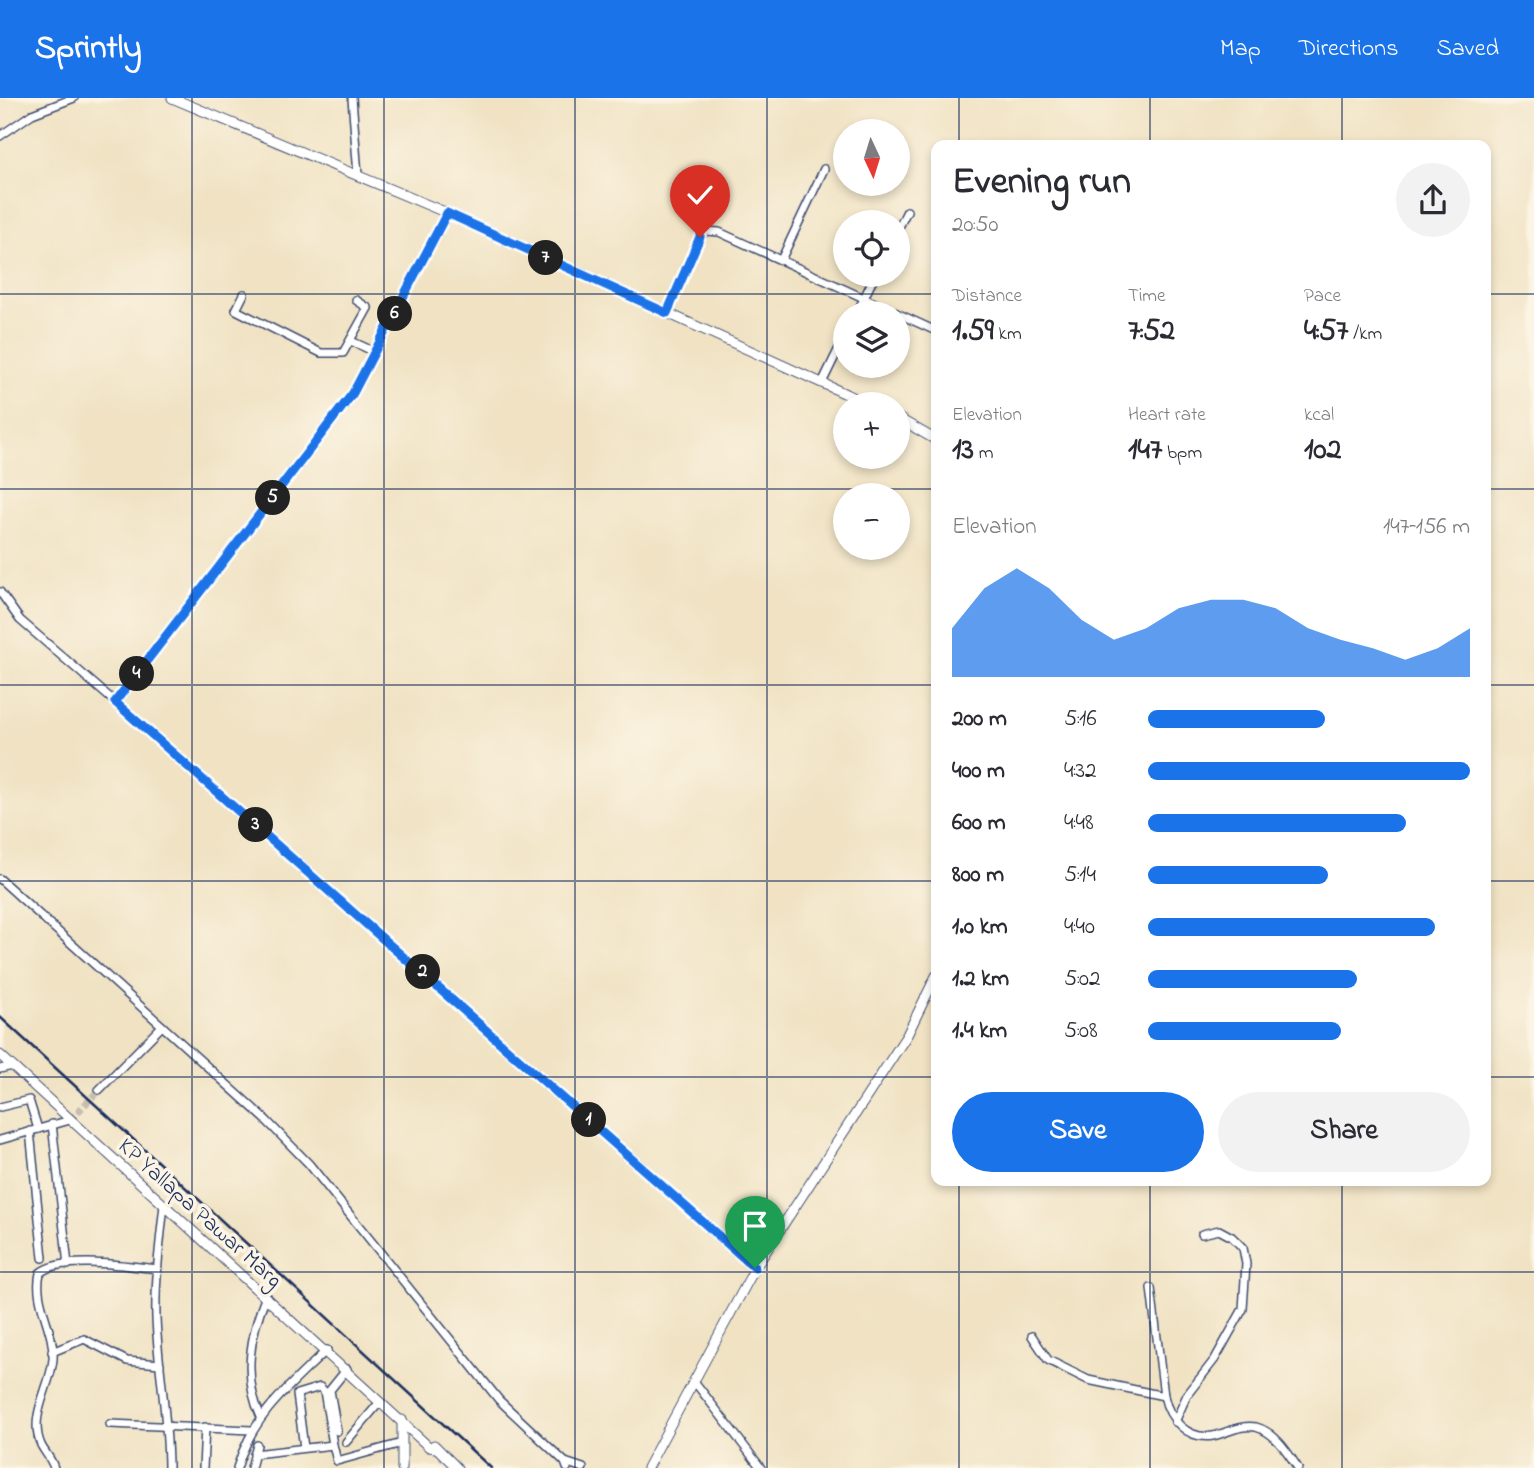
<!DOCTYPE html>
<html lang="en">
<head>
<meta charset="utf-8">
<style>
  :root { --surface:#fff; --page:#f2f2f3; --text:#2b2b33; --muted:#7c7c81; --accent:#1a73e8 }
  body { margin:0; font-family:"Indie Flower",sans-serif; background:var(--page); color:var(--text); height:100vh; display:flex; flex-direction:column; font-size:26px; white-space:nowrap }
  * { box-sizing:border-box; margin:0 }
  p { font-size:23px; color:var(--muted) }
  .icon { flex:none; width:38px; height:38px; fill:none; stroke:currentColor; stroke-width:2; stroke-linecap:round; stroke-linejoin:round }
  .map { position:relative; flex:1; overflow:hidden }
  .panel { position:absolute; left:931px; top:42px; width:560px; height:1046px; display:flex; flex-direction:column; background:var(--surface); border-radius:14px; box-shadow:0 4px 10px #0003 }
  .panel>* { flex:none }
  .needle { width:46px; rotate:176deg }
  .controls { position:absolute; left:833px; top:21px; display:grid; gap:14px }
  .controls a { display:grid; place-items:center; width:77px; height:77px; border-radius:50%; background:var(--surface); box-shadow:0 4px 10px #0003; font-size:35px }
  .pin { position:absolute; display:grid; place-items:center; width:60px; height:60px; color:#fff; margin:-72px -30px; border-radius:50% 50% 50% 0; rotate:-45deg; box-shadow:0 0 7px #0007 }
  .pin .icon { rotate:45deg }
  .km { position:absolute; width:35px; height:35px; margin:-18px; border-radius:50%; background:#222; color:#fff; font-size:19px; line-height:35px; text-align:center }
  .round { display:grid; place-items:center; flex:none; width:74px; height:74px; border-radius:37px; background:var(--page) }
  .overview { display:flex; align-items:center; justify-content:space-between; height:119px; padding:0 21px }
  h1 { font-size:38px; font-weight:800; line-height:52px }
  .metrics { display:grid; grid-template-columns:repeat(3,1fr); gap:10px; height:119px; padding:7px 21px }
  .metrics div { display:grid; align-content:center }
  .metrics b { font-size:30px; font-weight:800 }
  .metrics small { font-size:19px; font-weight:400 }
  .metrics p { font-size:19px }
  .chart { height:196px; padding:14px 21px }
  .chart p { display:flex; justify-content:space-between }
  .chart svg { width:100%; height:126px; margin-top:7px; fill:var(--accent); opacity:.7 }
  .cta { display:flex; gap:14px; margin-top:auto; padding:14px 21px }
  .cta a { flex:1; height:80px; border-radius:42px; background:var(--accent); color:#fff; font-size:28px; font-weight:800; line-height:80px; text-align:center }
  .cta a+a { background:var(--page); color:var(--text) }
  ul { padding:0 21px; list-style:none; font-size:23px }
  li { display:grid; grid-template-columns:112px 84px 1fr; align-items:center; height:52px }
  li i { height:18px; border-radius:9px; background:var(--accent) }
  header { display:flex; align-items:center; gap:42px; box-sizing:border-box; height:98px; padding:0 35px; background:var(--accent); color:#fff }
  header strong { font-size:33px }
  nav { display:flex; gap:38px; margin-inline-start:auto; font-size:24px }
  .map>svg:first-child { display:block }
</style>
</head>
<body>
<header>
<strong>Sprintly</strong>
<nav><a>Map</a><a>Directions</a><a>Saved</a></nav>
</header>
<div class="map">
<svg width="1534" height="1370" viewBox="0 0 1534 1370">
  <rect width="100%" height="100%" fill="#fcf5e5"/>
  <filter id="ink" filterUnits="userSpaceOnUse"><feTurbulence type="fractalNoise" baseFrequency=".0143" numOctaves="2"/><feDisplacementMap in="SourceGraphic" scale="14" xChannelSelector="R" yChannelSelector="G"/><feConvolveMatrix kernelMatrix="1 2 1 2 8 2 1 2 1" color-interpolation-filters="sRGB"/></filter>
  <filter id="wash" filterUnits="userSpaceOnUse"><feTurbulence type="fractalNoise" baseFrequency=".00686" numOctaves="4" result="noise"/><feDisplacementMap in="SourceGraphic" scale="28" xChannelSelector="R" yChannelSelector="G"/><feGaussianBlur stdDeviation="1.57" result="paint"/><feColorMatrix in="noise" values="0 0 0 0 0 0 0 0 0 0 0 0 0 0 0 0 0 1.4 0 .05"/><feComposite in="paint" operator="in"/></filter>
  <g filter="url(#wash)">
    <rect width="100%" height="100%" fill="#f0e2c3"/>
  </g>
  <g filter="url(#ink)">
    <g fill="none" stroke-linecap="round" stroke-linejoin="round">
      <!-- minor-tunnel -->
      <path stroke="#c5beaf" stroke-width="7" stroke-dasharray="7 3.5" stroke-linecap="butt" d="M 70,1022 L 99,992"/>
      <!-- minor casing -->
      <g stroke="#3b4a6d" stroke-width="10">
        <g id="minor">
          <path d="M 352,0 L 358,77"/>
          <path d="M 0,38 L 32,16 L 74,0"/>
          <path d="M 898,131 L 907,113"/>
          <path d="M 781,162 L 824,71"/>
          <path d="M 244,196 L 236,212 L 321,255 L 343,255 L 368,210 L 356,202"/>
          <path d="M 667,215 L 700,139 L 706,133 L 719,134 L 936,233"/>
          <path d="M 857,215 L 875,177"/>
          <path d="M 351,243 L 375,254"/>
          <path d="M 822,285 L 845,238"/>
          <path d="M 0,494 L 20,522 L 115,604"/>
          <path d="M 0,781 L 265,1021 L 309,1066 L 499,1302 L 565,1364 L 567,1370"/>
          <path d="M 0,971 L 12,968"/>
          <path d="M 99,992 L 162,928"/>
          <path d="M 0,1009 L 29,1002 L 38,1031"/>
          <path d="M 52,1026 L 68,1167"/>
          <path d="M 30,1033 L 43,1160"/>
          <path d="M 0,1042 L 70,1022"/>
          <path d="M 164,1107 C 160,1144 155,1182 156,1220 C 158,1270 168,1319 168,1370"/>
          <path d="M 1151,1190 L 1164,1298 C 1169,1321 1187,1342 1213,1338 C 1227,1335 1241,1326 1256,1329 C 1275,1334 1288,1355 1298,1370"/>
          <path d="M 1032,1238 L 1048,1262 L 1088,1282 L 1164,1298"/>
          <path d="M 52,1254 L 84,1241 L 127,1263 L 160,1266"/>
          <path d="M 694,1283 L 761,1370"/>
          <path d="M 261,1319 C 242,1279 250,1237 266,1198"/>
          <path d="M 1175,1324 L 1187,1297 L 1215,1261 L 1243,1211 L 1246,1166 L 1243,1150 L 1232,1139 L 1219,1132 L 1202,1136"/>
          <path d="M 110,1326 L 252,1332"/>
          <path d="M 337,1333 L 330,1292 L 347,1271"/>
          <path d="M 346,1344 L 379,1305"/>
          <path d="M 333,1347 L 337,1363 L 402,1345"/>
          <path d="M 254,1356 L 333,1347 L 324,1293 L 320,1289 L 297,1296 L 304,1350"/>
          <path d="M 565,1364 L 583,1370"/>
          <path d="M 54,1370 C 51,1360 45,1355 41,1347 C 28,1318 51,1289 53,1261 C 55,1232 33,1204 40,1175 C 59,1157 131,1168 157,1171"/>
          <path d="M 203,1370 L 205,1329"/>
          <path d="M 237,1370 C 252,1318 289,1288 327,1252"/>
          <path d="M 251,1370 L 257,1347"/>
        </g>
      </g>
      <!-- tertiary casing -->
      <g stroke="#3b4a6d" stroke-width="11">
        <g id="tertiary">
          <path d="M 172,0 L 447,115 L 868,306"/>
          <path d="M 447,115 L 353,295 L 115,604 L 755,1170"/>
          <path d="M 898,320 L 936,342"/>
          <path d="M 0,957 L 429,1349 L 436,1350"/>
          <path d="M 402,1322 L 402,1370"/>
          <path d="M 434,1347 L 457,1370"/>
          <path d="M 647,1370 L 755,1170 L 907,937 L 936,878"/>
        </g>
      </g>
      <!-- minor -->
      <use href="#minor" stroke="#fff" stroke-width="7"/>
      <!-- tertiary -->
      <use href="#tertiary" stroke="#fff" stroke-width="9"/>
      <!-- rail -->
      <path stroke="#1b2f5e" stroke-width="2.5" d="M 0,919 L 491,1370"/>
    </g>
  </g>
  <g fill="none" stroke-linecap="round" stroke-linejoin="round" filter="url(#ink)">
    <!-- route casing -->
    <g stroke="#fff" stroke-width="14">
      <path id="route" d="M 700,139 L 667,215 L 447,115 L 353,295 L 115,604 L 755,1170"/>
    </g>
    <!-- route -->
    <use href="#route" stroke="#1a73e8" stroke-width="9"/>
  </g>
  <!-- grid -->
  <path fill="none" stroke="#1b2f5e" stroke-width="2" stroke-opacity="0.55" d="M 192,0 L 192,1370M 384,0 L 384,1370M 575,0 L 575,1370M 767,0 L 767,1370M 959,0 L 959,47M 1150,0 L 1150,47M 1342,0 L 1342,47M 0,196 L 936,196M 1486,196 L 1534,196M 0,391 L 936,391M 1486,391 L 1534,391M 0,587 L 936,587M 1486,587 L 1534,587M 0,783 L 936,783M 1486,783 L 1534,783M 0,979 L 936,979M 1486,979 L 1534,979M 959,1083 L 959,1370M 1150,1083 L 1150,1370M 1342,1083 L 1342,1370M 0,1174 L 1534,1174"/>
  <g text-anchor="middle" stroke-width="7" stroke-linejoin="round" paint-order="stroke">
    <!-- street labels -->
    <g font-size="23" fill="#1b2f5e" stroke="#fcf5e5">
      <text transform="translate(201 1114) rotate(42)" y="8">KP Yallapa Pawar Marg</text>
    </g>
  </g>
</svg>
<div class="controls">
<a><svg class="needle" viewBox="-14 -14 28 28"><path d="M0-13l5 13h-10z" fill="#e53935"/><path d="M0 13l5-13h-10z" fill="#7c7c81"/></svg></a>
<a><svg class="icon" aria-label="locate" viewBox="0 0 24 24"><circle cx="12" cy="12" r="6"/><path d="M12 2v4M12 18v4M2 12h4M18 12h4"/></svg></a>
<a><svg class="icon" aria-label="layers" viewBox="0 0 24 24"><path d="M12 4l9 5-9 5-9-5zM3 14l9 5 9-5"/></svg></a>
<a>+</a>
<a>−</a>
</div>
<div class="pin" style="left:755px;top:1170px;background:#1e9e55"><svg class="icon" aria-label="arrive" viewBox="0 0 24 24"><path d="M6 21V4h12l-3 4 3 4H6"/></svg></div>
<div class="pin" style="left:700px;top:139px;background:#d93025"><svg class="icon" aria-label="check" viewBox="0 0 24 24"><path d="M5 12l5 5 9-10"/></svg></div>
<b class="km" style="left:589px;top:1022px">1</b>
<b class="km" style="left:423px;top:874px">2</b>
<b class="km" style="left:256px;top:727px">3</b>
<b class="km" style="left:137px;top:576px">4</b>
<b class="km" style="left:273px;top:400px">5</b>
<b class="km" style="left:395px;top:216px">6</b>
<b class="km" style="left:546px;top:160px">7</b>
<section class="panel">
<div class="overview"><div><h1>Evening run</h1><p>20:50</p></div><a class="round"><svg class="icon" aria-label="share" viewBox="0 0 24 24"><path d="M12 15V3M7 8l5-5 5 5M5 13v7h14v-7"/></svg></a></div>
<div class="metrics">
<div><p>Distance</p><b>1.59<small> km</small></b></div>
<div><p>Time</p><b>7:52</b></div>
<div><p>Pace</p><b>4:57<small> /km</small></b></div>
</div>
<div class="metrics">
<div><p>Elevation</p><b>13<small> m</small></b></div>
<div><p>Heart rate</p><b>147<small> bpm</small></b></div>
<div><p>kcal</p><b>102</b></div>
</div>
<div class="chart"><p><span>Elevation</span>147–156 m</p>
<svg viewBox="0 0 160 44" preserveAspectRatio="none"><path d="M0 44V27L10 13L20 6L30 13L40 24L50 31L60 27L70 20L80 17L90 17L100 20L110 27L120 31L130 34L140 38L150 34L160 27V44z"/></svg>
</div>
<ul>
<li><b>200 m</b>5:16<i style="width:55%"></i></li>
<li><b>400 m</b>4:32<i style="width:100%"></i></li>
<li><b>600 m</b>4:48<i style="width:80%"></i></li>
<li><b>800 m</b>5:14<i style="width:56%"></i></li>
<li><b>1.0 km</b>4:40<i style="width:89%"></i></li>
<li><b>1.2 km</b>5:02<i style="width:65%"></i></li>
<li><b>1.4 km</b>5:08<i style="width:60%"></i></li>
</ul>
<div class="cta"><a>Save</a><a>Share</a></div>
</section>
</div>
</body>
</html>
